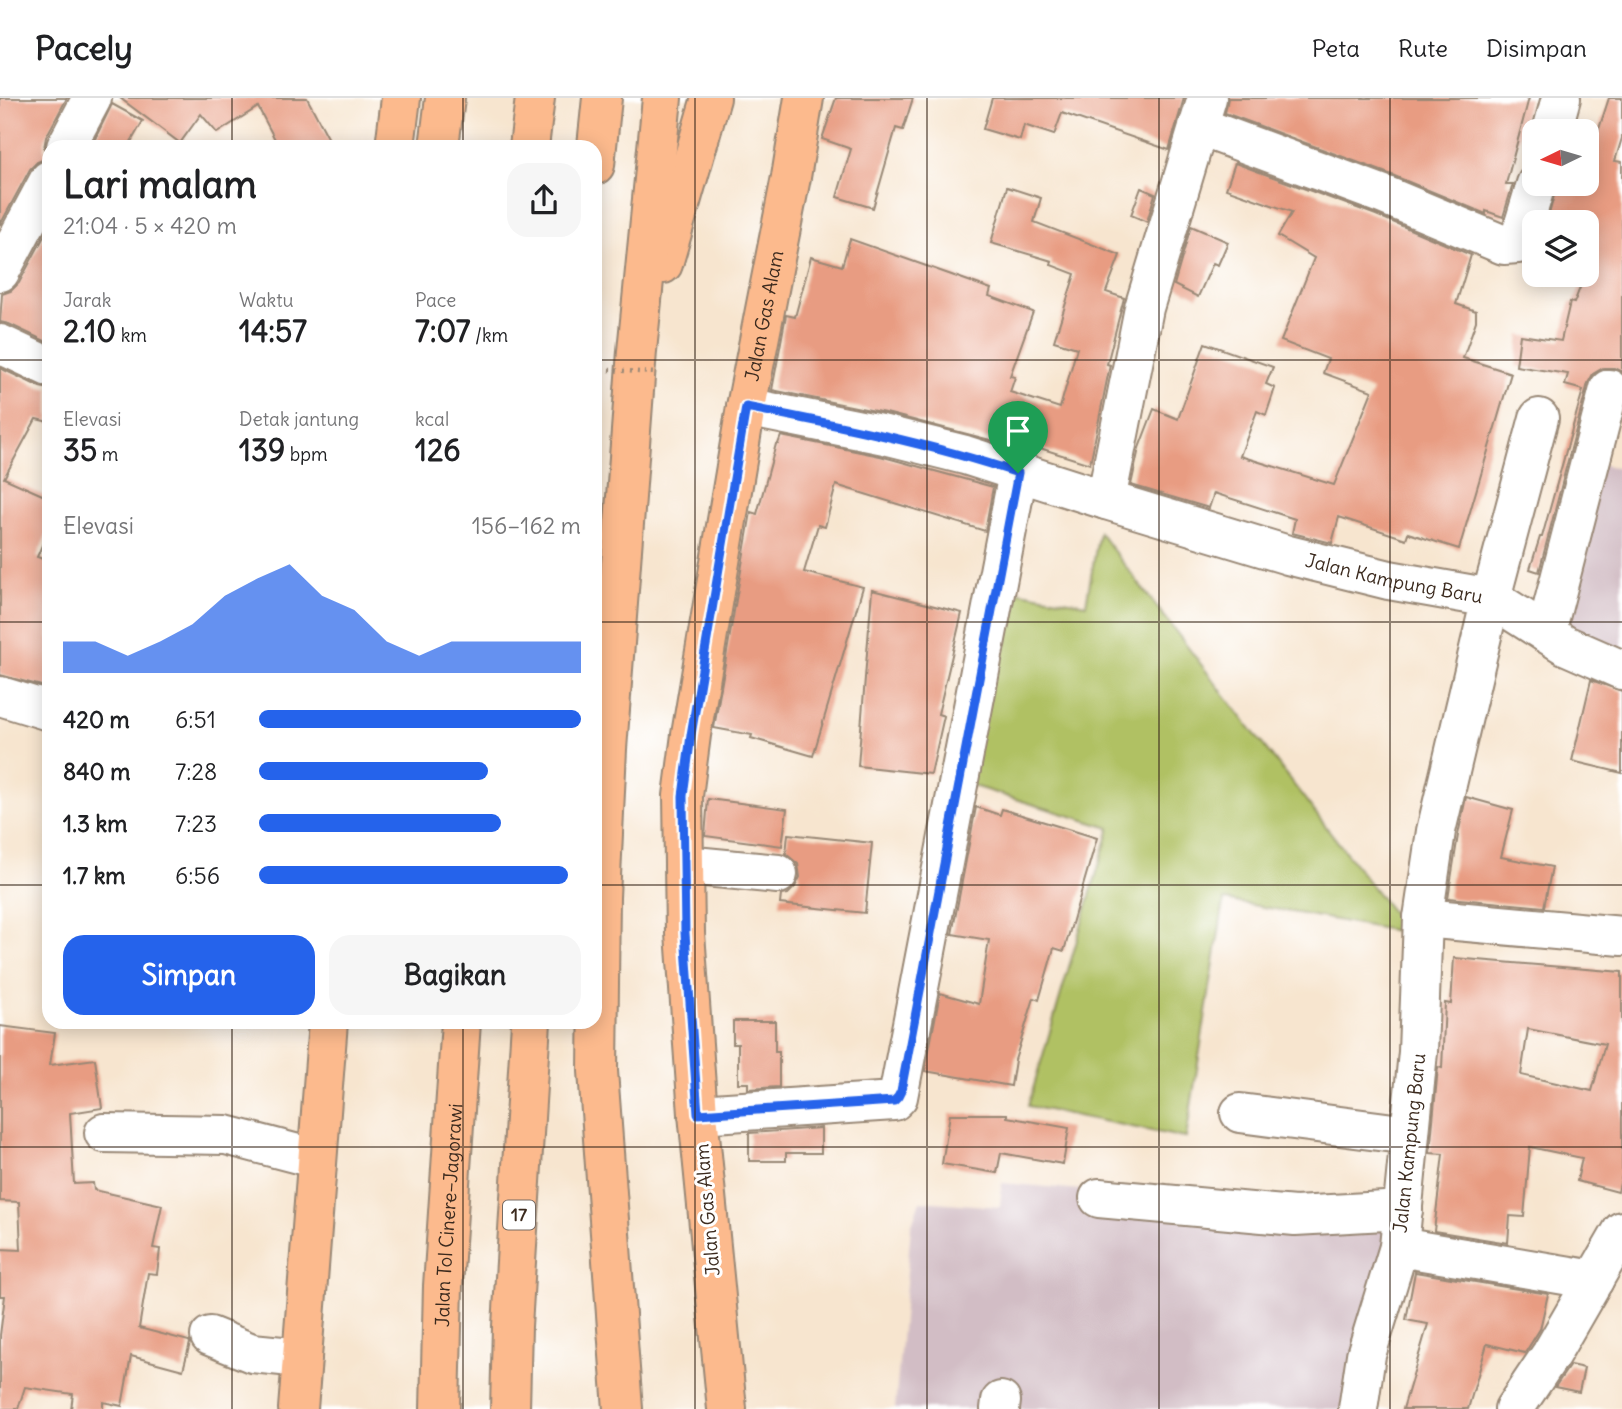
<!DOCTYPE html>
<html lang="id">
<head>
<meta charset="utf-8">
<style>
  :root { --surface:#fff; --page:#f6f6f6; --text:#202124; --muted:#757577; --line:#e0e0e0; --accent:#2563eb }
  body { margin:0; font-family:Delius,sans-serif; background:var(--page); color:var(--text); height:100vh; display:flex; flex-direction:column; font-size:26px; white-space:nowrap }
  * { box-sizing:border-box; margin:0 }
  p { font-size:23px; color:var(--muted) }
  .icon { flex:none; width:38px; height:38px; fill:none; stroke:currentColor; stroke-width:2; stroke-linecap:round; stroke-linejoin:round }
  .map { position:relative; flex:1; overflow:hidden }
  .sheet { position:absolute; left:42px; top:42px; width:560px; height:889px; display:flex; flex-direction:column; background:var(--surface); border-radius:21px; box-shadow:0 4px 18px #0003 }
  .sheet>* { flex:none }
  .needle { width:46px; rotate:265deg }
  .controls { position:absolute; left:1522px; top:21px; display:grid; gap:14px }
  .controls a { display:grid; place-items:center; width:77px; height:77px; border-radius:14px; background:var(--surface); box-shadow:0 4px 18px #0003; font-size:35px }
  .pin { position:absolute; display:grid; place-items:center; width:60px; height:60px; color:#fff; margin:-72px -30px; border-radius:50% 50% 50% 0; rotate:-45deg; box-shadow:0 0 7px #0007 }
  .pin .icon { rotate:45deg }
  .round { display:grid; place-items:center; flex:none; width:74px; height:74px; border-radius:21px; background:var(--page) }
  .summary { display:flex; align-items:center; justify-content:space-between; height:119px; padding:0 21px }
  h1 { font-size:38px; font-weight:700; line-height:52px }
  .metrics { display:grid; grid-template-columns:repeat(3,1fr); gap:10px; height:119px; padding:7px 21px }
  .metrics div { display:grid; align-content:center }
  .metrics b { font-size:30px; font-weight:700 }
  .metrics small { font-size:19px; font-weight:400 }
  .metrics p { font-size:19px }
  .chart { height:196px; padding:14px 21px }
  .chart p { display:flex; justify-content:space-between }
  .chart svg { width:100%; height:126px; margin-top:7px; fill:var(--accent); opacity:.7 }
  .primary-button { display:flex; gap:14px; margin-top:auto; padding:14px 21px }
  .primary-button a { flex:1; height:80px; border-radius:21px; background:var(--accent); color:#fff; font-size:28px; font-weight:700; line-height:80px; text-align:center }
  .primary-button a+a { background:var(--page); color:var(--text) }
  ul { padding:0 21px; list-style:none; font-size:23px }
  li { display:grid; grid-template-columns:112px 84px 1fr; align-items:center; height:52px }
  li i { height:18px; border-radius:9px; background:var(--accent) }
  header { display:flex; align-items:center; gap:42px; box-sizing:border-box; height:98px; padding:0 35px; background:var(--surface); border-bottom:2px solid var(--line) }
  header strong { font-size:33px }
  nav { display:flex; gap:38px; margin-inline-start:auto; font-size:24px }
  .map>svg:first-child { display:block }
</style>
</head>
<body>
<header>
<strong>Pacely</strong>
<nav><a>Peta</a><a>Rute</a><a>Disimpan</a></nav>
</header>
<div class="map">
<svg width="1622" height="1311" viewBox="0 0 1622 1311">
  <rect width="100%" height="100%" fill="#fff"/>
  <filter id="ink" filterUnits="userSpaceOnUse"><feTurbulence type="fractalNoise" baseFrequency=".0143" numOctaves="2"/><feDisplacementMap in="SourceGraphic" scale="14" xChannelSelector="R" yChannelSelector="G"/><feConvolveMatrix kernelMatrix="1 2 1 2 8 2 1 2 1" color-interpolation-filters="sRGB"/></filter>
  <filter id="wash" filterUnits="userSpaceOnUse"><feTurbulence type="fractalNoise" baseFrequency=".00686" numOctaves="4" result="noise"/><feDisplacementMap in="SourceGraphic" scale="28" xChannelSelector="R" yChannelSelector="G"/><feGaussianBlur stdDeviation="1.57" result="paint"/><feColorMatrix in="noise" values="0 0 0 0 0 0 0 0 0 0 0 0 0 0 0 0 0 1.4 0 .05"/><feComposite in="paint" operator="in"/></filter>
  <g filter="url(#wash)">
    <rect width="100%" height="100%" fill="#f7e5cf"/>
    <!-- industrial -->
    <g fill="#d2bdc5">
      <path d="M 1601,366 L 1622,371 L 1622,560 L 1557,543 Z"/>
      <path d="M 1002,1085 L 1395,1120 L 1342,1311 L 895,1311 L 911,1129 L 920,1103 L 1000,1109 Z"/>
    </g>
    <!-- green -->
    <path fill="#b0c164" stroke="#767641" stroke-width="2" d="M 1099,434 L 1408,835 L 1224,802 L 1186,1040 L 1028,1008 L 1110,730 L 950,681 L 1005,491 L 1086,506 Z"/>
    <g id="blocks">
      <!-- building -->
      <g fill="#e89c82" fill-rule="evenodd">
        <path d="M 0,0 L 67,0 L 46,39 L 44,50 L 47,60 L 37,64 L 30,71 L 0,127 Z"/>
        <path d="M 120,0 L 307,0 L 333,49 L 279,49 L 258,9 L 217,35 L 201,16 L 180,45 Z"/>
        <path d="M 836,0 L 913,0 L 903,32 L 896,30 L 873,110 L 837,99 L 851,51 L 822,41 Z"/>
        <path d="M 992,0 L 1184,0 L 1169,52 L 1062,15 L 1054,37 L 1024,27 L 1020,42 L 983,31 Z"/>
        <path d="M 1228,0 L 1529,0 L 1506,86 L 1513,86 L 1503,119 L 1486,113 L 1486,116 L 1392,77 L 1225,15 Z"/>
        <path d="M 1609,0 L 1622,0 L 1622,40 L 1615,63 L 1622,64 L 1622,274 L 1614,270 L 1603,270 L 1593,276 L 1588,285 L 1539,474 L 1530,471 L 1540,439 L 1542,439 L 1583,292 L 1565,287 L 1568,276 L 1516,268 L 1520,237 L 1561,243 L 1570,204 L 1574,205 L 1585,177 L 1587,177 L 1597,147 L 1587,143 L 1587,124 L 1547,124 L 1557,86 L 1587,86 L 1587,68 Z"/>
        <path d="M 112,6 L 143,23 L 128,49 L 91,49 Z"/>
        <path d="M 1235,65 L 1376,117 L 1471,157 L 1456,206 L 1476,213 L 1476,223 L 1463,260 L 1511,275 L 1459,451 L 1408,435 L 1406,441 L 1339,419 L 1332,445 L 1292,435 L 1295,421 L 1214,395 L 1209,410 L 1131,387 L 1139,350 L 1154,311 L 1178,321 L 1205,245 L 1273,269 L 1266,286 L 1275,290 L 1266,317 L 1257,313 L 1240,358 L 1334,387 L 1372,293 L 1323,275 L 1328,261 L 1281,243 L 1314,160 L 1278,138 L 1292,114 L 1226,91 Z"/>
        <path d="M 1007,89 L 1041,100 L 1034,124 L 1120,157 L 1106,194 L 1124,200 L 1107,266 L 1110,267 L 1090,366 L 996,336 L 994,343 L 890,316 L 772,292 L 786,217 L 795,219 L 811,159 L 842,168 L 850,141 L 991,191 L 989,198 L 1033,214 L 1010,278 L 1015,279 L 1010,294 L 1060,310 L 1077,250 L 1054,243 L 1075,176 L 1051,167 L 1052,163 L 991,145 Z"/>
        <path d="M 1141,90 L 1155,96 L 1147,124 L 1131,117 Z"/>
        <path d="M 1191,128 L 1228,144 L 1218,167 L 1213,165 L 1198,199 L 1174,187 Z"/>
        <path d="M 49,129 L 49,245 L 9,226 L 0,224 L 2,196 L 11,193 L 19,185 Z"/>
        <path d="M 0,270 L 40,289 L 49,291 L 49,324 L 36,321 L 4,380 L 49,400 L 49,431 L 37,459 L 49,463 L 49,590 L 0,577 Z"/>
        <path d="M 781,338 L 880,358 L 993,389 L 985,433 L 836,387 L 825,429 L 818,427 L 804,474 L 863,489 L 813,658 L 751,640 L 752,637 L 714,630 L 751,414 L 757,416 L 776,346 L 778,346 Z"/>
        <path d="M 872,492 L 962,515 L 938,616 L 944,618 L 931,676 L 858,668 Z"/>
        <path d="M 1591,582 L 1622,593 L 1622,675 L 1572,663 Z"/>
        <path d="M 1466,699 L 1513,712 L 1501,759 L 1552,769 L 1544,809 L 1448,800 L 1458,737 Z"/>
        <path d="M 708,701 L 787,711 L 782,748 L 705,738 Z"/>
        <path d="M 976,709 L 1000,717 L 1002,711 L 1097,740 L 1064,853 L 1054,850 L 1039,902 L 1034,900 L 1015,962 L 1011,988 L 925,973 L 940,895 L 979,906 L 989,842 L 952,836 Z"/>
        <path d="M 788,736 L 872,745 L 865,815 L 780,806 L 781,797 L 788,796 L 795,789 L 800,779 L 798,766 L 786,756 Z"/>
        <path d="M 1454,860 L 1622,874 L 1622,1077 L 1618,1094 L 1577,1083 L 1582,1060 L 1530,1049 L 1524,1119 L 1510,1118 L 1508,1145 L 1434,1133 L 1443,1056 L 1430,1055 L 1438,969 L 1442,970 L 1445,905 L 1451,906 ZM 1528,931 L 1605,946 L 1592,993 L 1521,977 Z"/>
        <path d="M 733,923 L 775,923 L 775,954 L 779,954 L 779,989 L 748,991 L 748,985 L 738,985 L 738,946 L 733,946 Z"/>
        <path d="M 0,928 L 55,935 L 50,967 L 95,961 L 102,1010 L 70,1015 L 74,1086 L 93,1085 L 94,1092 L 162,1107 L 153,1150 L 160,1151 L 157,1176 L 148,1175 L 139,1230 L 189,1243 L 190,1245 L 183,1272 L 131,1258 L 122,1308 L 103,1304 L 103,1311 L 71,1311 L 73,1296 L 25,1289 L 18,1311 L 0,1311 L 0,1237 L 5,1198 L 0,1198 L 0,1151 L 21,1152 L 19,1104 L 0,1103 Z"/>
        <path d="M 950,1016 L 1007,1016 L 1007,1019 L 1069,1030 L 1063,1066 L 1001,1055 L 997,1075 L 942,1066 Z"/>
        <path d="M 821,1030 L 821,1055 L 786,1055 L 786,1063 L 749,1063 L 749,1035 Z"/>
        <path d="M 1415,1174 L 1548,1196 L 1540,1231 L 1525,1255 L 1487,1246 L 1468,1311 L 1403,1311 L 1428,1226 L 1406,1222 Z"/>
        <path d="M 1570,1267 L 1584,1270 L 1579,1294 L 1555,1289 Z"/>
      </g>
    </g>
  </g>
  <g filter="url(#ink)">
    <use href="#blocks" fill-opacity="0" stroke="#998876" stroke-width="2"/>
    <g fill="none" stroke-linecap="round" stroke-linejoin="round">
      <!-- minor casing -->
      <g stroke="#998876" stroke-width="42">
        <g id="minor">
          <path id="s1" d="M 1207,0 L 1144,210 L 1106,402 L 1288,457 L 1389,482 L 1491,500 L 1436,733 L 1423,820 L 1418,954 L 1399,1149 L 1366,1257 L 1358,1311"/>
          <path d="M 1198,28 L 1384,97 L 1504,147 L 1518,146 L 1536,86"/>
          <path d="M 1552,33 L 1561,0"/>
          <path d="M 66,49 L 92,0"/>
          <path d="M 0,174 L 49,82"/>
          <path d="M 0,246 L 49,269"/>
          <path d="M 746,309 L 885,337 L 965,357 L 1106,402"/>
          <path d="M 1539,320 L 1491,500 L 1565,547 L 1622,572"/>
          <path d="M 1546,535 L 1609,291"/>
          <path d="M 0,598 L 49,613"/>
          <path d="M 684,767 L 778,776"/>
          <path d="M 1423,820 L 1622,838"/>
          <path d="M 1240,1015 L 1409,1037"/>
          <path d="M 698,1016 L 894,1003 L 898,999 L 1018,375"/>
          <path d="M 104,1035 L 226,1037 L 317,1061"/>
          <path d="M 1099,1100 L 1295,1118 L 1403,1112"/>
          <path d="M 1399,1149 L 1594,1182"/>
          <path d="M 210,1238 L 252,1255 L 302,1260"/>
          <path d="M 1000,1311 L 1001,1303"/>
          <path d="M 1514,1311 L 1551,1256 L 1622,1133"/>
        </g>
      </g>
      <!-- major casing -->
      <g stroke="#998876" stroke-width="42">
        <g id="major">
          <path d="M 395,49 L 401,0"/>
          <path d="M 298,1311 L 328,924"/>
          <path id="s2" d="M 727,1311 L 698,1016 L 685,835 L 683,698 L 691,637 L 746,309 L 791,79 L 804,0"/>
        </g>
      </g>
      <!-- highway casing -->
      <g stroke="#998876" stroke-width="42">
        <g id="highway">
          <path d="M 439,49 L 445,0"/>
          <path d="M 529,49 L 535,0"/>
          <path d="M 595,67 L 602,0"/>
          <path d="M 663,166 L 711,0"/>
          <path id="s3" d="M 440,1311 L 443,1188 L 461,924"/>
          <path d="M 510,1311 L 512,1228 L 531,924"/>
          <path d="M 623,1311 L 598,973 L 600,799 L 607,651 L 637,253 L 662,0"/>
        </g>
      </g>
      <!-- minor -->
      <use href="#minor" stroke="#fff" stroke-width="38"/>
      <!-- major -->
      <use href="#major" stroke="#fcba8d" stroke-width="38"/>
      <!-- highway -->
      <use href="#highway" stroke="#fcba8d" stroke-width="38"/>
      <!-- path-bridge -->
      <path stroke="#998876" stroke-width="4.5" stroke-dasharray="2 5" stroke-linecap="butt" d="M 595,271 L 655,275"/>
    </g>
  </g>
  <g fill="none" stroke-linecap="round" stroke-linejoin="round" filter="url(#ink)">
    <!-- route casing -->
    <g stroke="#fff" stroke-width="14">
      <path id="route" d="M 746,309 C 838,327 929,345 1018,375 L 901,993 L 898,999 L 894,1003 L 698,1016 L 685,835 L 683,698 L 691,637 Z"/>
    </g>
    <!-- route -->
    <use href="#route" stroke="#2563eb" stroke-width="9"/>
  </g>
  <!-- grid -->
  <path fill="none" stroke="#3b2a1e" stroke-width="2" stroke-opacity="0.55" d="M 232,0 L 232,49M 463,0 L 463,49M 695,0 L 695,1311M 927,0 L 927,1311M 1159,0 L 1159,1311M 1390,0 L 1390,1311M 0,262 L 49,262M 595,262 L 1622,262M 0,524 L 49,524M 595,524 L 1622,524M 0,787 L 49,787M 595,787 L 1622,787M 232,924 L 232,1311M 463,924 L 463,1311M 0,1049 L 1622,1049"/>
  <g text-anchor="middle" stroke-width="6" stroke-linejoin="round" paint-order="stroke">
    <!-- shield labels -->
    <rect fill="#fff" stroke="#766a62" stroke-width="2" x="503" y="1102.5" width="32" height="29" rx="5"/>
    <g font-size="18" font-weight="bold" fill="#3b2a1e">
      <text x="519" y="1123">17</text>
    </g>
    <!-- street labels -->
    <g font-size="19" fill="#3b2a1e" stroke="#fff">
      <text dy="7" stroke="none"><textPath href="#s2" startOffset="1102">Jalan Gas Alam</textPath></text>
      <text dy="7" stroke="none"><textPath href="#s1" startOffset="714">Jalan Kampung Baru</textPath></text>
      <text transform="translate(1409 1045) rotate(-84)" y="7">Jalan Kampung Baru</text>
      <text transform="translate(707 1112) rotate(-95)" y="7">Jalan Gas Alam</text>
      <text dy="7" stroke="none"><textPath href="#s3" startOffset="194">Jalan Tol Cinere–Jagorawi</textPath></text>
    </g>
  </g>
</svg>
<div class="controls">
<a><svg class="needle" viewBox="-14 -14 28 28"><path d="M0-13l5 13h-10z" fill="#e53935"/><path d="M0 13l5-13h-10z" fill="#757577"/></svg></a>
<a><svg class="icon" aria-label="layers" viewBox="0 0 24 24"><path d="M12 4l9 5-9 5-9-5zM3 14l9 5 9-5"/></svg></a>
</div>
<div class="pin" style="left:1018px;top:375px;background:#1e9e55"><svg class="icon" aria-label="arrive" viewBox="0 0 24 24"><path d="M6 21V4h12l-3 4 3 4H6"/></svg></div>
<section class="sheet">
<div class="summary"><div><h1>Lari malam</h1><p>21:04 · 5 × 420 m</p></div><a class="round"><svg class="icon" aria-label="share" viewBox="0 0 24 24"><path d="M12 15V3M7 8l5-5 5 5M5 13v7h14v-7"/></svg></a></div>
<div class="metrics">
<div><p>Jarak</p><b>2.10<small> km</small></b></div>
<div><p>Waktu</p><b>14:57</b></div>
<div><p>Pace</p><b>7:07<small> /km</small></b></div>
</div>
<div class="metrics">
<div><p>Elevasi</p><b>35<small> m</small></b></div>
<div><p>Detak jantung</p><b>139<small> bpm</small></b></div>
<div><p>kcal</p><b>126</b></div>
</div>
<div class="chart"><p><span>Elevasi</span>156–162 m</p>
<svg viewBox="0 0 160 44" preserveAspectRatio="none"><path d="M0 44V33L10 33L20 38L30 33L40 27L50 17L60 11L70 6L80 17L90 22L100 33L110 38L120 33L130 33L140 33L150 33L160 33V44z"/></svg>
</div>
<ul>
<li><b>420 m</b>6:51<i style="width:100%"></i></li>
<li><b>840 m</b>7:28<i style="width:71%"></i></li>
<li><b>1.3 km</b>7:23<i style="width:75%"></i></li>
<li><b>1.7 km</b>6:56<i style="width:96%"></i></li>
</ul>
<div class="primary-button"><a>Simpan</a><a>Bagikan</a></div>
</section>
</div>
</body>
</html>
